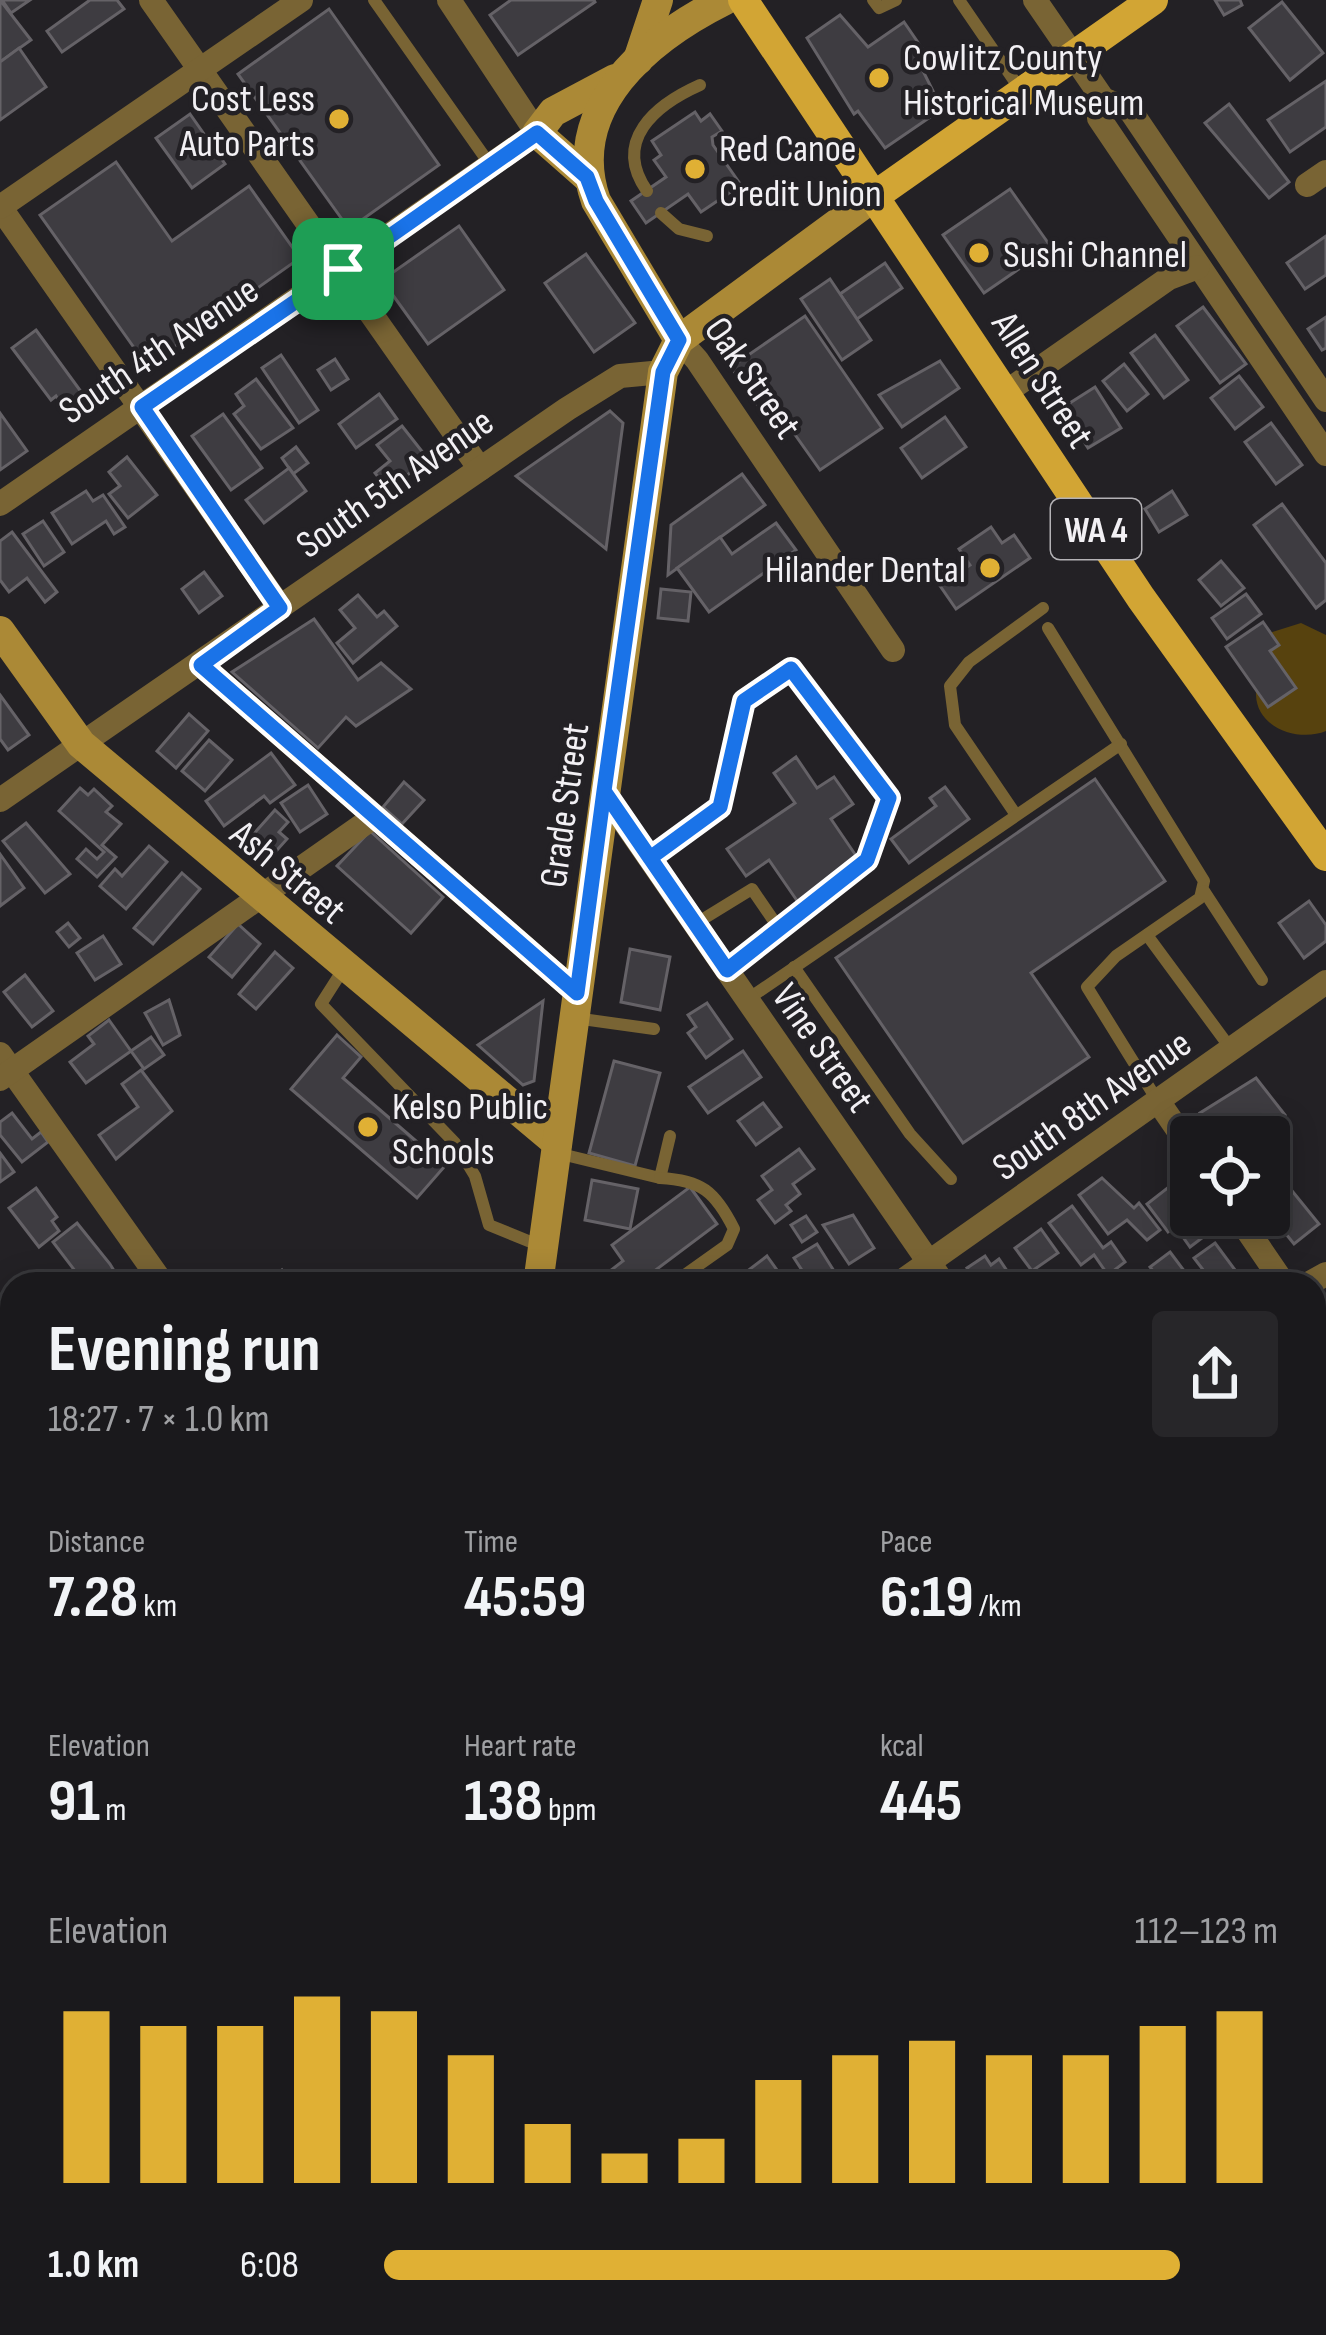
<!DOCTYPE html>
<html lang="en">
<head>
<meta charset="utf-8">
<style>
  :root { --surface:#1a191c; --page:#272629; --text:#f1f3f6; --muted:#9fa0a3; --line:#38383b; --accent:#e0b034 }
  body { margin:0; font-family:"Sofia Sans Condensed",sans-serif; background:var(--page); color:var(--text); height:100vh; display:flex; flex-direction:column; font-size:45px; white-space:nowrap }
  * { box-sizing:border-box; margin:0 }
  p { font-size:39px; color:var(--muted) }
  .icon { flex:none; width:66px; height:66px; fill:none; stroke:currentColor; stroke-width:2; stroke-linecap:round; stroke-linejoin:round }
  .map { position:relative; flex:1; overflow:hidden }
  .panel { position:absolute; left:0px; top:1272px; width:1326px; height:1065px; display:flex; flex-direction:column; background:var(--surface); border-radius:36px 36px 0 0; box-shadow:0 6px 30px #0003,0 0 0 3px var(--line) }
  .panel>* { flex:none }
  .tools { position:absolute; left:1170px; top:1116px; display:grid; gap:24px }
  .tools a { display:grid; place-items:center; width:120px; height:120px; border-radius:12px; background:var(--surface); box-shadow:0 6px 30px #0003,0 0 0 3px var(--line); font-size:60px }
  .pin { position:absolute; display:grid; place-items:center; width:102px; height:102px; color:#fff; margin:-51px; border-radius:24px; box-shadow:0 6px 18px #0006 }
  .round { display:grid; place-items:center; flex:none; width:126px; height:126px; border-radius:12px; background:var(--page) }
  .summary { display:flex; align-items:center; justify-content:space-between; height:204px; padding:0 48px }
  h1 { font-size:66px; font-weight:700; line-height:90px }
  .figures { display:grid; grid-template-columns:repeat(3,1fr); gap:18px; height:204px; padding:12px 48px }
  .figures div { display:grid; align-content:center }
  .figures b { font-size:60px; font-weight:700 }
  .figures small { font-size:33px; font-weight:400 }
  .figures p { font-size:33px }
  .chart { height:336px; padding:24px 48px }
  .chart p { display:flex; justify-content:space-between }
  .chart svg { width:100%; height:216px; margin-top:12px; stroke:var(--accent); stroke-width:6 }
  ul { padding:0 48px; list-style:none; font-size:39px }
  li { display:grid; grid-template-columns:192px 144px 1fr; align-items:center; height:90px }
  li i { height:30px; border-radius:15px; background:var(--accent) }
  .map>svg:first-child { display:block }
</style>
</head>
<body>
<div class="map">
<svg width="1326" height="2335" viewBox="0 0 1326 2335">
  <rect width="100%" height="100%" fill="#232125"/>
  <!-- green -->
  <path fill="#57420e" d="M 1301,623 L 1326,635 L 1326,731 C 1300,742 1257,729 1256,695 C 1255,676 1261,654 1263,635 Z"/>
  <!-- building -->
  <g fill="#3e3c41" stroke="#656267" stroke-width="3">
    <path d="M 0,0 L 31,40 L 0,62 Z"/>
    <path d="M 2,0 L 30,0 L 11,13 Z"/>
    <path d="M 90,0 L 117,0 L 124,9 L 62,52 L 47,31 Z"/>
    <path d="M 511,0 L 594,0 L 595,2 L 518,55 L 490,15 Z"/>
    <path d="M 1215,0 L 1240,0 L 1242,5 L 1224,15 Z"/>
    <path d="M 1282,2 L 1323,53 L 1290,80 L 1249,28 Z"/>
    <path d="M 329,9 L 439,165 L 349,229 L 238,74 Z"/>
    <path d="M 840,15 L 868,47 L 904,22 L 930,60 L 921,67 L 942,109 L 885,148 L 858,111 L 854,114 L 807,38 Z"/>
    <path d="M 19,48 L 46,87 L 0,120 L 0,62 Z"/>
    <path d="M 1326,81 L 1326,127 L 1290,152 L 1268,120 Z"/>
    <path d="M 1229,104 L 1289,182 L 1269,198 L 1205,123 Z"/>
    <path d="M 695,112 L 701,121 L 710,114 L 722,131 L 712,137 L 713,145 L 741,185 L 701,212 L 688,194 L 646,223 L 631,201 L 666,177 L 654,160 L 661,155 L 652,141 Z"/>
    <path d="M 190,114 L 225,164 L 192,188 L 156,138 Z"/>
    <path d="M 116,162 L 172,241 L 249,186 L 300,258 L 147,366 L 40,215 Z"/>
    <path d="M 1010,189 L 1051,247 L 984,293 L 943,235 Z"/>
    <path d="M 459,226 L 504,290 L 428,344 L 382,280 Z"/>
    <path d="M 1326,236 L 1326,275 L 1305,289 L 1287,263 Z"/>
    <path d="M 586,254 L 635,323 L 594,352 L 545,283 Z"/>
    <path d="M 885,263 L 902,288 L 857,319 L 840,294 Z"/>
    <path d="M 830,279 L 871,340 L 842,360 L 801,299 Z"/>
    <path d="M 1203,307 L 1246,364 L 1220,383 L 1177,326 Z"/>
    <path d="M 805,316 L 882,428 L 820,470 L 774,405 L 763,413 L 731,367 Z"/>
    <path d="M 1326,317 L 1326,348 L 1322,350 L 1308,329 Z"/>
    <path d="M 36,330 L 82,393 L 63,407 L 56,396 L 51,400 L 12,348 Z"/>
    <path d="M 1155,335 L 1188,380 L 1164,398 L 1131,353 Z"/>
    <path d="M 281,355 L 318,410 L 299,423 L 262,368 Z"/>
    <path d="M 335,359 L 348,379 L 331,390 L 318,370 Z"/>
    <path d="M 940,361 L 959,388 L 902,427 L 879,395 Z"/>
    <path d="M 1124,364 L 1148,394 L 1127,411 L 1103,381 Z"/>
    <path d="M 1239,376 L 1263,407 L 1235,429 L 1211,398 Z"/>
    <path d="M 256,379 L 293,428 L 261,449 L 234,414 L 244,406 L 236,394 Z"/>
    <path d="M 1095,387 L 1121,428 L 1088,448 L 1062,408 Z"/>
    <path d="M 379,394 L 397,419 L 356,448 L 339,424 Z"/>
    <path d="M 610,411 L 623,423 L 606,549 L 516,476 Z"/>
    <path d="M 0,413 L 27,451 L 0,470 Z"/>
    <path d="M 223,414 L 262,468 L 231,490 L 192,436 Z"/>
    <path d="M 945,417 L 966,447 L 922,478 L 901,448 Z"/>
    <path d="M 1271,423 L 1302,465 L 1276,484 L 1245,442 Z"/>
    <path d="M 402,426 L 428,459 L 388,490 L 375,473 L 390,461 L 377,445 Z"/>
    <path d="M 296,447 L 308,463 L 293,474 L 282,458 Z"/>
    <path d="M 127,457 L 157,495 L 128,518 L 109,494 L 120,486 L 109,472 Z"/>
    <path d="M 289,468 L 306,491 L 264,523 L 246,500 Z"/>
    <path d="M 742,474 L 765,505 L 668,575 L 671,525 Z"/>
    <path d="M 86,491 L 93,501 L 103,495 L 125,527 L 114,534 L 106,521 L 72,544 L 52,513 Z"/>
    <path d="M 1172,491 L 1187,515 L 1159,532 L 1145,509 Z"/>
    <path d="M 1282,504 L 1326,563 L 1326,600 L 1316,608 L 1254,525 Z"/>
    <path d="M 43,521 L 64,552 L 44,566 L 23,534 Z"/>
    <path d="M 776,523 L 796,550 L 709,612 L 677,568 L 720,537 L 732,554 Z"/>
    <path d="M 991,527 L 1002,543 L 1014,535 L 1030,558 L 956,609 L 934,577 L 955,562 L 961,571 L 970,565 L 959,549 Z"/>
    <path d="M 12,532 L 57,592 L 45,602 L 27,578 L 9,592 L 0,580 L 0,541 Z"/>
    <path d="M 1221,561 L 1244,588 L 1221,606 L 1199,580 Z"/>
    <path d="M 204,572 L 222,596 L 199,613 L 182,589 Z"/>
    <path d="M 661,589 L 691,592 L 688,621 L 658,618 Z"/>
    <path d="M 1246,594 L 1261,614 L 1227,639 L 1212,618 Z"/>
    <path d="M 358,595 L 377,617 L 384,611 L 397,626 L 353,663 L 337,643 L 355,628 L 340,610 Z"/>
    <path d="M 314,619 L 358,680 L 381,663 L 411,689 L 356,726 L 346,717 L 318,748 L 232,672 Z"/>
    <path d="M 1263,622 L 1279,645 L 1270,651 L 1296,688 L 1268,707 L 1226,647 Z"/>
    <path d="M 0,695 L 29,735 L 8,750 L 0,739 Z"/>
    <path d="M 189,714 L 208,731 L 176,768 L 157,751 Z"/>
    <path d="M 209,740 L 232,760 L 205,791 L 182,771 Z"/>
    <path d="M 271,753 L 295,785 L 270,803 L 264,796 L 224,826 L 206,801 Z"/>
    <path d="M 796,757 L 817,788 L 834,777 L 853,804 L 831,819 L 861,863 L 800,905 L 769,860 L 746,876 L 727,849 L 795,803 L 774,773 Z"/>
    <path d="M 1095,779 L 1165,881 L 1031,973 L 1089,1057 L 963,1143 L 836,958 Z"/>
    <path d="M 404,782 L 424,800 L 402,824 L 383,807 Z"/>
    <path d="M 308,785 L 327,814 L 300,832 L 281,803 Z"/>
    <path d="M 945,787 L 969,819 L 909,863 L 891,839 L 936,806 L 930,798 Z"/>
    <path d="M 80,788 L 88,795 L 94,789 L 112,806 L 106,812 L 121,824 L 102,845 L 116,857 L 97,877 L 77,859 L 86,849 L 97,859 L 104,852 L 59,811 Z"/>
    <path d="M 275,810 L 288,822 L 279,832 L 287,839 L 270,858 L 249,839 Z"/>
    <path d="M 26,823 L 70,874 L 45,893 L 3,841 Z"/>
    <path d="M 370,831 L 443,897 L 411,933 L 337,866 Z"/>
    <path d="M 149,846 L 167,862 L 126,909 L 100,886 L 115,869 L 122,876 Z"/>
    <path d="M 0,854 L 24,888 L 0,906 Z"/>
    <path d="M 182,873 L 200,889 L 153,944 L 134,928 Z"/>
    <path d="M 1309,901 L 1326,925 L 1326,941 L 1304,958 L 1279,923 Z"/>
    <path d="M 68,923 L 80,938 L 69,947 L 57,932 Z"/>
    <path d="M 238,924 L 260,944 L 232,977 L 209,957 Z"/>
    <path d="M 103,936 L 121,964 L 95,980 L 77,953 Z"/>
    <path d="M 630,949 L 670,957 L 660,1010 L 621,1002 Z"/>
    <path d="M 275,952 L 293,968 L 256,1009 L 239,994 Z"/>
    <path d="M 25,975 L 53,1011 L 32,1027 L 4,992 Z"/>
    <path d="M 169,1000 L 180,1035 L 163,1045 L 145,1013 Z"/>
    <path d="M 543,1001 L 534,1081 L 523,1085 L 478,1045 Z"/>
    <path d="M 707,1003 L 732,1039 L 706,1058 L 688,1033 L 696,1027 L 688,1015 Z"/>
    <path d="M 109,1020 L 131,1051 L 151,1037 L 164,1055 L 144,1069 L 131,1051 L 86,1083 L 70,1062 L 94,1044 L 88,1036 Z"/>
    <path d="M 337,1035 L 361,1057 L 343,1078 L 445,1166 L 417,1198 L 291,1089 Z"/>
    <path d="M 743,1051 L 761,1077 L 708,1113 L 689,1087 Z"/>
    <path d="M 614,1061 L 660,1073 L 635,1166 L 589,1153 Z"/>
    <path d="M 141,1070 L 172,1111 L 116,1159 L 99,1135 L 138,1107 L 122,1084 Z"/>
    <path d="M 1256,1078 L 1285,1115 L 1253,1137 L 1232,1137 L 1224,1128 L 1216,1134 L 1200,1113 Z"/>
    <path d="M 763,1103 L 781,1127 L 756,1145 L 738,1121 Z"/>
    <path d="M 12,1113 L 32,1139 L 41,1132 L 48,1142 L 22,1162 L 0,1135 L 0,1122 Z"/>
    <path d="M 799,1149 L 814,1169 L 793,1184 L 800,1194 L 786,1205 L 791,1211 L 775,1223 L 758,1200 L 772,1190 L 762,1176 Z"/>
    <path d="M 0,1153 L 14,1172 L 0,1182 Z"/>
    <path d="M 1280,1176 L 1319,1224 L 1294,1244 L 1269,1213 L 1269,1185 Z"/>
    <path d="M 1102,1178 L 1134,1208 L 1139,1203 L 1160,1230 L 1147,1240 L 1127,1220 L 1108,1234 L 1079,1195 Z"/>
    <path d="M 592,1180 L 638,1189 L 630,1229 L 585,1220 Z"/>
    <path d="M 1170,1186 L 1191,1214 L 1168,1232 L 1147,1204 Z"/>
    <path d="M 690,1187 L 717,1224 L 637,1284 L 593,1284 L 623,1261 L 612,1245 Z"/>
    <path d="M 36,1188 L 57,1217 L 52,1221 L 59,1231 L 39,1247 L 9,1208 Z"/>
    <path d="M 1072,1206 L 1103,1248 L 1111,1242 L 1125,1262 L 1108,1275 L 1094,1255 L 1081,1265 L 1049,1223 Z"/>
    <path d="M 853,1215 L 874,1248 L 849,1264 L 823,1225 Z"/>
    <path d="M 806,1216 L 817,1232 L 802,1242 L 791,1225 Z"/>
    <path d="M 1195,1219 L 1206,1235 L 1190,1247 L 1178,1230 Z"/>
    <path d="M 77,1223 L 110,1264 L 122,1284 L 85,1284 L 53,1242 Z"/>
    <path d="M 1041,1229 L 1058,1253 L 1032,1271 L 1015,1248 Z"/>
    <path d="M 1215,1243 L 1238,1274 L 1225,1284 L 1214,1284 L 1194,1258 Z"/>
    <path d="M 817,1244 L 834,1271 L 811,1284 L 794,1258 Z"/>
    <path d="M 1170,1252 L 1194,1284 L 1163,1284 L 1150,1267 Z"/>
    <path d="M 767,1256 L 787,1284 L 755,1284 L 746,1272 Z"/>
    <path d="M 985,1256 L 991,1265 L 999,1259 L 1016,1284 L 978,1284 L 967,1268 Z"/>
    <path d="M 282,1270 L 294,1284 L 266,1284 Z"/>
    <path d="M 1319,1464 L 1326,1476 L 1326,1501 L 1314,1508 L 1314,1468 Z"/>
    <path d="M 11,1564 L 12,1565 L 12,1610 L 0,1594 L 0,1573 Z"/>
    <path d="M 3,1696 L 12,1710 L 12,1738 L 2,1745 Z"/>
    <path d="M 10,1772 L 12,1794 L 0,1803 L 0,1779 Z"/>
    <path d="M 8,1856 L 12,1861 L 9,1900 L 0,1886 L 0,1862 Z"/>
    <path d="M 1314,2045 L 1326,2067 L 1326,2087 L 1314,2094 Z"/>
    <path d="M 0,2066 L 12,2077 L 12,2093 L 0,2106 Z"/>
    <rect x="961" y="2325" width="81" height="3"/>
  </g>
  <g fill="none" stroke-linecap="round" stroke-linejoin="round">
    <!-- lane -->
    <g stroke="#796434" stroke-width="12">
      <path d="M 374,0 L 491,166"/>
      <path d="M 873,0 L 879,8 L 896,0"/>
      <path d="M 959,0 L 1022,92"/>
      <path d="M 647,191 C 612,141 655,105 700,85"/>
      <path d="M 661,213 L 679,229 L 707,236"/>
      <path d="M 1048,628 L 1204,881 L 1200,898 L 1116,956 L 1087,987 L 1157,1100"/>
      <path d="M 1016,815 L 955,725 L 950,686 L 969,662 L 1043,608"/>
      <path d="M 650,858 L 720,807 L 744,701 L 791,669 L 889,798 L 867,860 L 727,970"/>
      <path d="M 1204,891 L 1262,980"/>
      <path d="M 695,924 L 752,889 L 778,927"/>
      <path d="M 1147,935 L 1231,1049"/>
      <path d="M 794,967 L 910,1134 L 951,1179"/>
      <path d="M 344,968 L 321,1004 L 455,1143 L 475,1176 L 489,1225 L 543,1247"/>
      <path d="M 748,999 L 1121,744"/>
      <path d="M 575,1018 L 654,1029"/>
      <path d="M 557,1153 L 660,1178 L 670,1136"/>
      <path d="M 660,1178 C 701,1180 715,1191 734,1229 L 727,1245 L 672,1284"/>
      <path d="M 0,1394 L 12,1387"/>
      <path d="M 283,2335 L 290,2325"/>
    </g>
    <!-- street -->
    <g stroke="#796434" stroke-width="24">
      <path d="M 151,0 L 480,469"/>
      <path d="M 1035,0 L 1103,99 L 1130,110 L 1326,400"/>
      <path d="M 1103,99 L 1099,118 L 1326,454"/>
      <path d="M 1307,185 L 1326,172"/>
      <path d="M 0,207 L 280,607"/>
      <path d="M 0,207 L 301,0"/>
      <path d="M 679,340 L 697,360 L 893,650"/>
      <path d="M 1006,392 L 1169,278 L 1198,267"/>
      <path d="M 0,504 L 537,133 L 449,0"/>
      <path d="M 201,665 L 577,993"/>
      <path d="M 603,791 L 944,1284"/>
      <path d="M 0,800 L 567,409 L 620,376 L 663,372"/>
      <path d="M 0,1054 L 163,1284"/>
      <path d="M 0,1079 L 374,817"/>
      <path d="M 1158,1101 L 1191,1149"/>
      <path d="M 1237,1215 L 1284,1284"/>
      <path d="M 898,1284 L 1326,982"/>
      <path d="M 1308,1284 L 1326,1274"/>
      <path d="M 1314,1326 L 1326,1343"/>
      <path d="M 1314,1549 L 1326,1541"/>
      <path d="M 0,1662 L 12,1654"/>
      <path d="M 0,1958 L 12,1950"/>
      <path d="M 0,2023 L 12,2033"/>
      <path d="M 1314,2144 L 1326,2132"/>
      <path d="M 352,2325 L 370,2335"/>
      <path d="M 736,2325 L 739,2335"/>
      <path d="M 764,2335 L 767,2325"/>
      <path d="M 1130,2335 L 1140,2325"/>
    </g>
    <!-- secondary -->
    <g stroke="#ab8936" stroke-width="30">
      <path d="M 638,60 L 658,0"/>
      <path d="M 587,177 L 537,133 L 553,112 L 615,79"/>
      <path d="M 679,340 L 596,201 C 563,107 649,38 725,0"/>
      <path d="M 0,631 L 81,744 L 557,1143"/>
      <path d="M 538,1284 L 663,372 L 679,340 L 876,195"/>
      <path d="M 384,2335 L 386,2325"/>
    </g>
    <!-- primary -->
    <g stroke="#d2a534" stroke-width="30">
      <path d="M 743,0 L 1141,598 L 1326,856"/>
      <path d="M 876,195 L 1153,0"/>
    </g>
  </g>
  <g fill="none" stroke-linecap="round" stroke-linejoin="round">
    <!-- route casing -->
    <g stroke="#fff" stroke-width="24">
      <path id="route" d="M 343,269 L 142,407 L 280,608 L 201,665 L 577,993 L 604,791 C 645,851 686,910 727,970 L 867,860 L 889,798 L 791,669 L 744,701 L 720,807 L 650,858 L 604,791 L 663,372 L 679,340 L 596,201 L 587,177 L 537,133 L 343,269"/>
    </g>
    <!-- route -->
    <use href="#route" stroke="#1a73e8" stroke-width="15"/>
  </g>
  <!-- markers -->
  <g fill="#e0b034" stroke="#232125" stroke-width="4.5">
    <circle cx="879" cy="78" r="12"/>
    <circle cx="339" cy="119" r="12"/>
    <circle cx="695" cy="169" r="12"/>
    <circle cx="979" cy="253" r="12"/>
    <circle cx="990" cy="568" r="12"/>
    <circle cx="368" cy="1127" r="12"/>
  </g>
  <g text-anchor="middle" stroke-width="9" stroke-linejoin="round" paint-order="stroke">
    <!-- shield labels -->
    <rect fill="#232125" stroke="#b4b2b6" stroke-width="3" x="1051" y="499" width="90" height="60" rx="9"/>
    <g font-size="36" font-weight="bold" fill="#f2f0f4">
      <text x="1096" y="542">WA 4</text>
    </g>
    <!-- poi labels -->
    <g font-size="39" fill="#f2f0f4" stroke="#232125" text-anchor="start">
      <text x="903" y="70">Cowlitz County<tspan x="903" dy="45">Historical Museum</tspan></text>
      <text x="315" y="111" text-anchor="end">Cost Less<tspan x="315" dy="45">Auto Parts</tspan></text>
      <text x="719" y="161">Red Canoe<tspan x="719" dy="45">Credit Union</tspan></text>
      <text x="1003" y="267">Sushi Channel</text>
      <text x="966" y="582" text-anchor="end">Hilander Dental</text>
      <text x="392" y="1119">Kelso Public<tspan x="392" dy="45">Schools</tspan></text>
    </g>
    <!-- street labels -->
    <g font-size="39" fill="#f2f0f4" stroke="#232125">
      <text transform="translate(158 349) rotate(-34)" y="14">South 4th Avenue</text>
      <text transform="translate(754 377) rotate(55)" y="14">Oak Street</text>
      <text transform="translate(1044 379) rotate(57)" y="14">Allen Street</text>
      <text transform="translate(394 482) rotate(-35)" y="14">South 5th Avenue</text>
      <text transform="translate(563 805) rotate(-82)" y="14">Grade Street</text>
      <text transform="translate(289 871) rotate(40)" y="14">Ash Street</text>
      <text transform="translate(824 1047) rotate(55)" y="14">Vine Street</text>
      <text transform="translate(1091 1104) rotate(-35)" y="14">South 8th Avenue</text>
    </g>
  </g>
</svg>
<div class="tools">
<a><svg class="icon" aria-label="locate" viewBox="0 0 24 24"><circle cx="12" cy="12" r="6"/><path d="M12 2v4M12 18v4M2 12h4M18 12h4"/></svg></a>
</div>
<div class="pin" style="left:343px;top:269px;background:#1e9e55"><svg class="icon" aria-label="arrive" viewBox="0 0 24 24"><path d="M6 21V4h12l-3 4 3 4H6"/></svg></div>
<section class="panel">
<div class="summary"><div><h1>Evening run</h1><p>18:27 · 7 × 1.0 km</p></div><a class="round"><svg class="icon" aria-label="share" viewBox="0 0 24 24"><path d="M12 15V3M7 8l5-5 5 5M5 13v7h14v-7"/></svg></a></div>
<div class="figures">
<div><p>Distance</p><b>7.28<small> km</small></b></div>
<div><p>Time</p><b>45:59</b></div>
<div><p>Pace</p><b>6:19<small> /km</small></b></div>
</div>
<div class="figures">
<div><p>Elevation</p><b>91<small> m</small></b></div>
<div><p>Heart rate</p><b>138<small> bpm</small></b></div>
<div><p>kcal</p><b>445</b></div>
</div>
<div class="chart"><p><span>Elevation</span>112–123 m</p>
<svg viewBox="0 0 160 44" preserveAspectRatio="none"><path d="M5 44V9M15 44V12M25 44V12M35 44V6M45 44V9M55 44V18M65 44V32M75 44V38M85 44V35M95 44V23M105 44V18M115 44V15M125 44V18M135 44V18M145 44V12M155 44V9"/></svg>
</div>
<ul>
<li><b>1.0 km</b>6:08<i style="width:89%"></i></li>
</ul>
</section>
</div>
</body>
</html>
